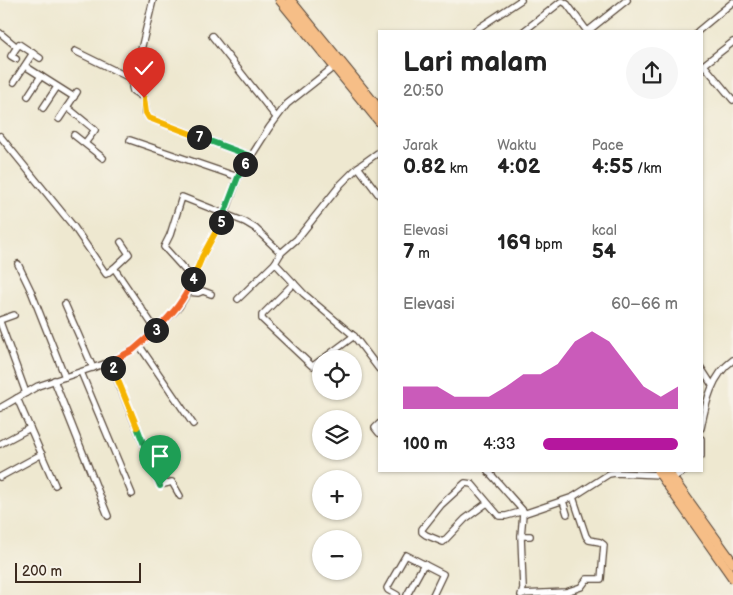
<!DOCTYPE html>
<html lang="id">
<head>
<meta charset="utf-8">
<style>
  :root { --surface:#fff; --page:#f6f6f6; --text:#222; --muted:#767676; --accent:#b5179e }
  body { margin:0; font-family:"Balsamiq Sans",sans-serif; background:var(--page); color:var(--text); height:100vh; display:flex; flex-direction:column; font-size:19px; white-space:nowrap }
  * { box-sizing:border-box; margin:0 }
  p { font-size:16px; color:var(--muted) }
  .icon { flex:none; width:28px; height:28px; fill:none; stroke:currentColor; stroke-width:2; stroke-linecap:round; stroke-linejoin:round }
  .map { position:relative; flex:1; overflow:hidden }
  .panel { position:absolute; left:378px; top:30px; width:325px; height:442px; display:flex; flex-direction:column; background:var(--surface); border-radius:0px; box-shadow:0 1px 4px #0004 }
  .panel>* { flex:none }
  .fabs { position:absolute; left:312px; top:350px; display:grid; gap:10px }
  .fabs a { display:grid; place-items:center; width:50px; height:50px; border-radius:50%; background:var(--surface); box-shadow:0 1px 4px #0004; font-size:25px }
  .scale { position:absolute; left:15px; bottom:12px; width:126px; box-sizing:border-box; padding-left:5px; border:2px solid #3b2a1e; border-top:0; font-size:14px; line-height:18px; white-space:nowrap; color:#3b2a1e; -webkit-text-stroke:4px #f7f3e8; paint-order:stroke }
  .pin { position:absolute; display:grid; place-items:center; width:42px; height:42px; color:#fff; margin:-51px -21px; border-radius:50% 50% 50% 0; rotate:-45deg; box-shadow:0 0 5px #0007 }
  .pin .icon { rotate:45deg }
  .km { position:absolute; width:25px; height:25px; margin:-12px; border-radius:50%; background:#222; color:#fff; font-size:14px; line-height:25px; text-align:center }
  .round { display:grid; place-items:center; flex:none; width:52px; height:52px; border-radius:26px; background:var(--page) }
  .head { display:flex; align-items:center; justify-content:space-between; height:85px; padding:0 25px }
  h1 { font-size:28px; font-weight:700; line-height:38px }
  .figures { display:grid; grid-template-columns:repeat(3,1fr); gap:8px; height:85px; padding:5px 25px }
  .figures div { display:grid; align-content:center }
  .figures b { font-size:21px; font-weight:700 }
  .figures small { font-size:14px; font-weight:400 }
  .figures p { font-size:14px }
  .chart { height:140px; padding:10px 25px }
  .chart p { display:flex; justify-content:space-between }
  .chart svg { width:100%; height:90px; margin-top:5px; fill:var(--accent); opacity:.7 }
  ul { padding:0 25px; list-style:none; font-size:16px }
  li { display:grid; grid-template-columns:80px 60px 1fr; align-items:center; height:38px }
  li i { height:12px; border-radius:6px; background:var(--accent) }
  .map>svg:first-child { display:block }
</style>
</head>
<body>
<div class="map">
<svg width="733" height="595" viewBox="0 0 733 595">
  <rect width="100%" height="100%" fill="#f7f3e8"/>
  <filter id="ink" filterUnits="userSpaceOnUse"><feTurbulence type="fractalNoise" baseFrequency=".02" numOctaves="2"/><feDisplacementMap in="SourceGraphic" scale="10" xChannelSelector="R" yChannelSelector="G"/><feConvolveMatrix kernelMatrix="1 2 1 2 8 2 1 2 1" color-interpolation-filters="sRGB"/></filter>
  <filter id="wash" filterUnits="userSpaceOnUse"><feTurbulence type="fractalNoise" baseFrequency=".0096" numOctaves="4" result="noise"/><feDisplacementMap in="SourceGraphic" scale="20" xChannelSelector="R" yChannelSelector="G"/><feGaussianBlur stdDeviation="1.12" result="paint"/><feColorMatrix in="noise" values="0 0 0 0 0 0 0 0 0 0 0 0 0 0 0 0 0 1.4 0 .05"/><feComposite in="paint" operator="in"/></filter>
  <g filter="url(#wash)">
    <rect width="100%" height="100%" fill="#eee8d0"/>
  </g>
  <g filter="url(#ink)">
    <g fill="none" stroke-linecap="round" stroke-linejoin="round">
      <!-- minor casing -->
      <g stroke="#564639" stroke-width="8">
        <g id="minor">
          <path d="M 153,0 L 132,87 L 133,91 L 144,98 L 146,113 L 149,118 L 250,156"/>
          <path d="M 474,31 L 521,0"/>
          <path d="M 524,31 L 562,1 L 567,4 L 587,31"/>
          <path d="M 588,31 L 627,0"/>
          <path d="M 698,31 L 733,2"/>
          <path d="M 0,33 L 17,47 L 19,44 L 40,58"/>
          <path d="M 212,36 L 276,117"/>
          <path d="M 75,51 L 134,80"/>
          <path d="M 16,59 L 11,56 L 17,47"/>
          <path d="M 704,65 L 733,100"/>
          <path d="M 25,66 L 74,97"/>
          <path d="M 701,67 L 733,42"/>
          <path d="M 14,82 L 33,53"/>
          <path d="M 28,96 L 41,76"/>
          <path d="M 67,107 L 95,130 L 85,143"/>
          <path d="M 43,108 L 57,87"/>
          <path d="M 59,119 L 77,92"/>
          <path d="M 74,135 L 103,158"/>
          <path d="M 0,136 L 74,227 L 106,274 L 114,268 L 156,330"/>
          <path d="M 130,140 L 238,177"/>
          <path d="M 379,152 L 358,167 L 341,184 L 297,239 L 281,253 L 275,263 L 304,294 L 354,336 L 379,369"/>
          <path d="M 358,167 L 379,195"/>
          <path d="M 18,264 L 31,291 L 65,377"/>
          <path d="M 114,268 L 129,254 L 121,242"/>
          <path d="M 193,279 L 164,247 L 170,235 L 182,197 L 245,222 L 255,228 L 281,253"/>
          <path d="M 294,283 L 262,315 L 262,319 L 311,365 L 313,366 L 321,360"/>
          <path d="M 188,292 L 198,293 L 203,291 L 211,294"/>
          <path d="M 238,299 L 275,263"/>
          <path d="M 65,304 L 93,368"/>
          <path d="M 0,320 L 14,315"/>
          <path d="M 0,322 L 26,393"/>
          <path d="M 139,345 L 193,424"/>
          <path d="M 323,359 L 354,336"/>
          <path d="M 110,362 L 160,485 L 172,482 L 180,496"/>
          <path d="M 701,368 L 712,385"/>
          <path d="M 81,372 L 132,494"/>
          <path d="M 54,380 L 108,516"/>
          <path d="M 17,398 L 55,485"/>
          <path d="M 0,408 L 38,386 L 110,362 L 133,350 L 156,330 L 179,307 L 188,292 L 202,257 L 225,215 L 238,177 L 269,128 L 287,104 L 335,66"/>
          <path d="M 379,424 L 375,428 L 379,433"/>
          <path d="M 701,428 C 706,403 711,376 733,360"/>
          <path d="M 701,439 L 701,456"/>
          <path d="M 0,444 L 30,428"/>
          <path d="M 488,471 L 525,513"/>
          <path d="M 0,477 L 42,454"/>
          <path d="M 672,478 L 684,471"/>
          <path d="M 563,501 L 567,514"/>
          <path d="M 487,503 L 465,519 L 443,542 L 426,535 L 422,532 L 422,529 L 441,505 L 465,483 L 472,484 L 499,516 L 506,516 L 520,512 L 523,514"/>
          <path d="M 521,536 L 530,536"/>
          <path d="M 522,594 L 566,592 L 581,587 L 587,579 L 601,579 L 604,545 L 600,542 L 589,540 L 586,536 L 573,497"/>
          <path d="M 397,595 L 388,590 L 387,588 L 406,555 L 443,574 L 433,595"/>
          <path d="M 407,595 L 424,564"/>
          <path d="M 521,595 L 523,588 L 521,536 L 523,514 L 573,497 L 609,474 L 615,473 L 661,475"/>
        </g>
      </g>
      <!-- highway casing -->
      <g stroke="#564639" stroke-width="11">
        <g id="highway">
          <path d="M 280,0 L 379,121"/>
          <path d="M 290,0 L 379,109"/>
          <path d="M 658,471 L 733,578"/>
          <path d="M 667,471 L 733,563"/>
        </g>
      </g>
      <!-- minor -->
      <use href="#minor" stroke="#fff" stroke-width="5.5"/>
      <!-- highway -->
      <use href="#highway" stroke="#f6be87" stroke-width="9"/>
    </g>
  </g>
  <g fill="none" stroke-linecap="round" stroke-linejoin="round" filter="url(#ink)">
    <!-- split-1 casing -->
    <g stroke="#fff" stroke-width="10">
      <path id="split-1" d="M 137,427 L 160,486"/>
    </g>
    <!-- split-2 casing -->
    <g stroke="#fff" stroke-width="10">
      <path id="split-2" d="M 113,368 L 137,427"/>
    </g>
    <!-- split-3 casing -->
    <g stroke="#fff" stroke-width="10">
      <path id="split-3" d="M 113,368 L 110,362 L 133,350 L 156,330"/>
    </g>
    <!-- split-4 casing -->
    <g stroke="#fff" stroke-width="10">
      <path id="split-4" d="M 156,330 C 173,313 184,301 193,279"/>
    </g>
    <!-- split-5 casing -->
    <g stroke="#fff" stroke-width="10">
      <path id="split-5" d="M 193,279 L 202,257 L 221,222"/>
    </g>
    <!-- split-6 casing -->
    <g stroke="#fff" stroke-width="10">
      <path id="split-6" d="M 221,222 L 238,177 L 245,164"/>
    </g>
    <!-- split-7 casing -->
    <g stroke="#fff" stroke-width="10">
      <path id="split-7" d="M 199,137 L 250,156 L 245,164"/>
    </g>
    <!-- split-8 casing -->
    <g stroke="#fff" stroke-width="10">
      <path id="split-8" d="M 144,98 L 146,113 L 149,118 L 199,137"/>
    </g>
    <!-- split-1 -->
    <use href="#split-1" stroke="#22a559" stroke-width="6"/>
    <!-- split-2 -->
    <use href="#split-2" stroke="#f5b400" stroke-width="6"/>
    <!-- split-3 -->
    <use href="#split-3" stroke="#f0652b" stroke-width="6"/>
    <!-- split-4 -->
    <use href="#split-4" stroke="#f0652b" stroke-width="6"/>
    <!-- split-5 -->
    <use href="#split-5" stroke="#f5b400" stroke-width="6"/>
    <!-- split-6 -->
    <use href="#split-6" stroke="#22a559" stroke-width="6"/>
    <!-- split-7 -->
    <use href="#split-7" stroke="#22a559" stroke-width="6"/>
    <!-- split-8 -->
    <use href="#split-8" stroke="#f5b400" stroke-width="6"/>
  </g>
</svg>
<div class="fabs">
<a><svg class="icon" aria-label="locate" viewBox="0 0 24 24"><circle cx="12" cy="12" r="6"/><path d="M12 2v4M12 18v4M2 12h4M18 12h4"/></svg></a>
<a><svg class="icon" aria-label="layers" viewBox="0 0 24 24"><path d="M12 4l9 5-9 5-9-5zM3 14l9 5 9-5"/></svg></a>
<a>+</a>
<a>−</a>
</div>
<div class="scale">200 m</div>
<div class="pin" style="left:160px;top:486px;background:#1e9e55"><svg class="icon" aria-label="arrive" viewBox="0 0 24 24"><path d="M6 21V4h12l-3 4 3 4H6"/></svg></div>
<div class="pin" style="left:144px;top:98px;background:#d93025"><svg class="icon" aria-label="check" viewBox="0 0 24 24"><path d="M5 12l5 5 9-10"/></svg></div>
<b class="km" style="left:113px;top:368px">2</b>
<b class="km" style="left:156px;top:330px">3</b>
<b class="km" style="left:193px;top:279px">4</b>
<b class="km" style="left:221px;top:222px">5</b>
<b class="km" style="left:245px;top:164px">6</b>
<b class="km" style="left:199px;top:137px">7</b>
<section class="panel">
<div class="head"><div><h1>Lari malam</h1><p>20:50</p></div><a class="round"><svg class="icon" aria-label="share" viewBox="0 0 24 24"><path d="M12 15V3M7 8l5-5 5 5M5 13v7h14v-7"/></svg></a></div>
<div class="figures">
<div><p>Jarak</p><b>0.82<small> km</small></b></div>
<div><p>Waktu</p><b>4:02</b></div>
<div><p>Pace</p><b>4:55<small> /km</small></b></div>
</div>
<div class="figures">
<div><p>Elevasi</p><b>7<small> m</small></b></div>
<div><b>169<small> bpm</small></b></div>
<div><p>kcal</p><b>54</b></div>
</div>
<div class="chart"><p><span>Elevasi</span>60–66 m</p>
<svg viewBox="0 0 160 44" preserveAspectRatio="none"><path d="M0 44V33L10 33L20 33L30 38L40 38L50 38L60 33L70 27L80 27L90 22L100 11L110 6L120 11L130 22L140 33L150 38L160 33V44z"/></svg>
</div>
<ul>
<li><b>100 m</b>4:33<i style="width:100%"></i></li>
</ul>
</section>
</div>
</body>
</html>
